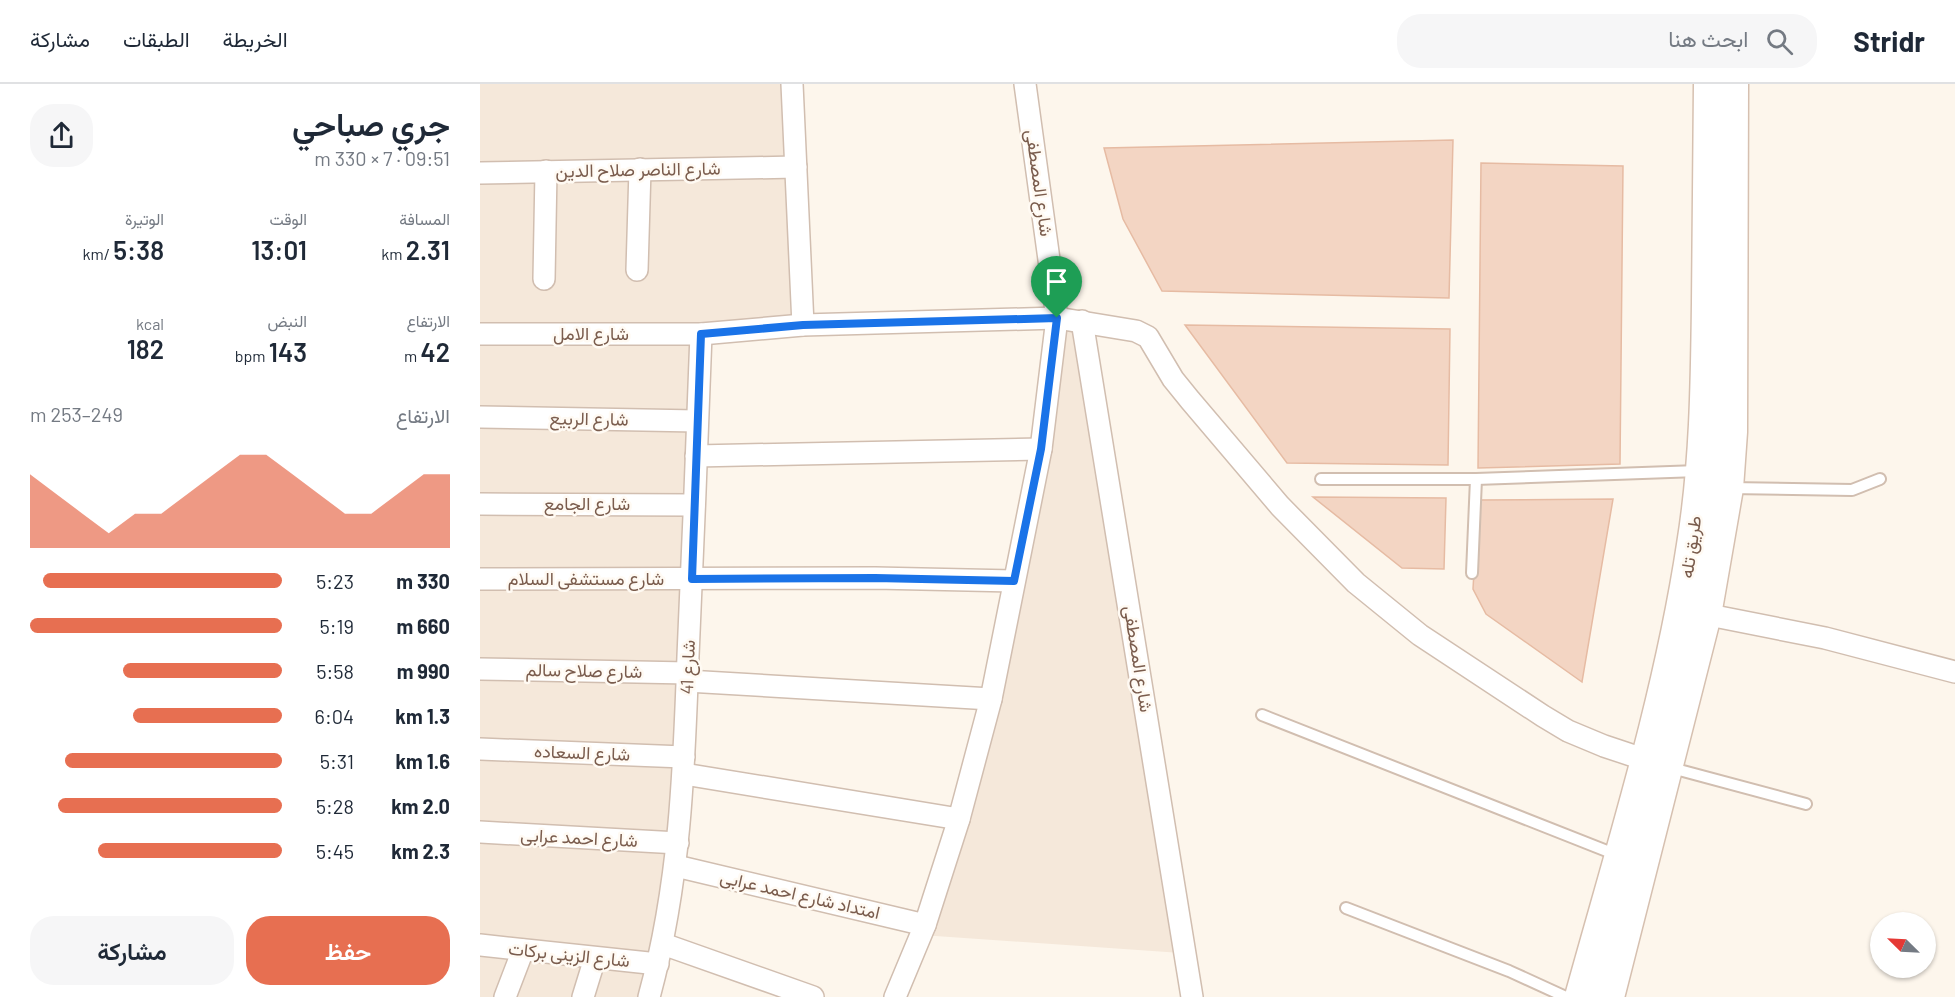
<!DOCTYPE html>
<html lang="ar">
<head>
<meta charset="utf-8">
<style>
  :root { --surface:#fff; --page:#f6f6f7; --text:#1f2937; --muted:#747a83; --line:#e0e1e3; --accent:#e76f51 }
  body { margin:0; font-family:Barlow,Vazirmatn,sans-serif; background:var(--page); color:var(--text); direction:rtl; height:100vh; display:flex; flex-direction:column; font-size:22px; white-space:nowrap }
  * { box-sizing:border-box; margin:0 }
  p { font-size:20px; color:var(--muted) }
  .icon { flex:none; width:33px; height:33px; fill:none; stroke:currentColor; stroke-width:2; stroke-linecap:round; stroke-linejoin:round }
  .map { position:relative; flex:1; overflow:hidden; direction:ltr }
  .sheet { display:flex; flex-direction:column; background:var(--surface); width:480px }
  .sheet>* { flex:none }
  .needle { width:39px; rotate:294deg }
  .buttons { position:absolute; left:1390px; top:828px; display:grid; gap:12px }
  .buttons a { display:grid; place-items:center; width:66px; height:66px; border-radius:50%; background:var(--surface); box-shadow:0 2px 4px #0004; font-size:30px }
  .pin { position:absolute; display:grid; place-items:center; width:51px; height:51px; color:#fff; margin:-62px -26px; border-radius:50% 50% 50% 0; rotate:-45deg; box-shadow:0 0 6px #0007 }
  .pin .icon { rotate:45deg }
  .round { display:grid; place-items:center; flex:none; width:63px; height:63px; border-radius:24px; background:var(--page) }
  .head { display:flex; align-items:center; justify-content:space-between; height:102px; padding:0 30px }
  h1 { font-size:33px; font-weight:600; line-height:45px }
  .figures { display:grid; grid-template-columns:repeat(3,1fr); gap:9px; height:102px; padding:6px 30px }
  .figures div { display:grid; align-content:center }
  .figures b { font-size:26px; font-weight:600 }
  .figures small { font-size:16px; font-weight:400 }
  .figures p { font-size:16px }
  .chart { height:168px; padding:12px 30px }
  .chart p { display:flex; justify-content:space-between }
  .chart svg { width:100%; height:108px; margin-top:6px; fill:var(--accent); opacity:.7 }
  .action { display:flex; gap:12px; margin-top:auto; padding:12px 30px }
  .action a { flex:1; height:69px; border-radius:24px; background:var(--accent); color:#fff; font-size:24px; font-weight:600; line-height:69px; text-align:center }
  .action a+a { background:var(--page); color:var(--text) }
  ul { padding:0 30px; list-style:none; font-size:20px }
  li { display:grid; grid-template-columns:96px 72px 1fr; align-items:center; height:45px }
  li i { height:15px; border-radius:8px; background:var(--accent) }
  header { display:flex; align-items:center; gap:36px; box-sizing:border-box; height:84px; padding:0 30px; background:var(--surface); border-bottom:2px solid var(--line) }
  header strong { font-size:28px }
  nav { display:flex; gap:33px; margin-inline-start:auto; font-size:21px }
  .search { width:420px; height:54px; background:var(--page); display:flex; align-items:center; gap:15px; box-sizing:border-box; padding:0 21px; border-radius:24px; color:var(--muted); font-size:22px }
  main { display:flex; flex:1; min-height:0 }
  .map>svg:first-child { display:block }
</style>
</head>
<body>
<header>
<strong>Stridr</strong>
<div class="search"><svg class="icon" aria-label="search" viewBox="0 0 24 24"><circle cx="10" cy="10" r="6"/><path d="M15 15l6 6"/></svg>ابحث هنا</div>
<nav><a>الخريطة</a><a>الطبقات</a><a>مشاركة</a></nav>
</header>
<main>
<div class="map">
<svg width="1475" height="913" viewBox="0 0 1475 913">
  <rect width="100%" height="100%" fill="#fdf6ec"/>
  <!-- residential -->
  <g fill="#f5e8da">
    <path d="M 0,0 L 310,0 L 314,82 L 0,87 Z"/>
    <path d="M 316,85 L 321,239 L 221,249 L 197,760 L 177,879 L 0,860 L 0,89 Z"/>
    <path d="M 577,234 L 602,237 L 701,869 L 441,851 L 481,736 Z"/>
    <path d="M 0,862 L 176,881 L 165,913 L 0,913 Z"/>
  </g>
  <!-- building -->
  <g fill="#f3d5c3" stroke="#e6bba3" stroke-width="1.5">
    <path d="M 973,56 L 969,214 L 682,207 L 643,135 L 624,64 Z"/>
    <path d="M 1001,79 L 1143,82 L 1140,380 L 998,384 Z"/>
    <path d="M 705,241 L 970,245 L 968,381 L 807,379 Z"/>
    <path d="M 833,413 L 966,414 L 964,485 L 922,484 Z"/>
    <path d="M 1133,415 L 1102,598 L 1006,530 L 993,505 L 998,416 Z"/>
  </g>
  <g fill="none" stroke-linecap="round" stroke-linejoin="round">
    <!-- lane casing -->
    <g stroke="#d1beb0" stroke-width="14">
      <g id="lane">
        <path d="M 841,395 L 996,395 L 1218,387"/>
        <path d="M 1249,404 L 1372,406 L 1400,395"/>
        <path d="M 992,489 L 996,395"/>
        <path d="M 782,631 L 1137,771"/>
        <path d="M 1188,683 L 1326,720"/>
        <path d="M 866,824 L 1029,887 L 1086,913"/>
      </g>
    </g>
    <!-- street casing -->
    <g stroke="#d1beb0" stroke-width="24">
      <g id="street">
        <path d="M 312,0 L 323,241"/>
        <path d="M 0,89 L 316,83"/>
        <path d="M 157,186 L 160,85"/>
        <path d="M 64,195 L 66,87"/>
        <path d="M 602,237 L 712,913"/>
        <path d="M 0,250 L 221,250 L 323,241 L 577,234 L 656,247 L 668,253 L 693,295 L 710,316 L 800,422 L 876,499 L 940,551 L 1063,632 L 1088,647 L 1124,662 L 1178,680"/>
        <path d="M 0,333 L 217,337"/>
        <path d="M 216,372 L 561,365"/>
        <path d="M 0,420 L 214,421"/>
        <path d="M 0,495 L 395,494 L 534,497"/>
        <path d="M 1214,528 L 1345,554 L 1475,588"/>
        <path d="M 0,585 L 208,589"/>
        <path d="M 207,597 L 511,615"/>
        <path d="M 0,665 L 204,673"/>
        <path d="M 204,690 L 479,735"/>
        <path d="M 0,748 L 198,759"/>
        <path d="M 196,782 L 445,841"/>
        <path d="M 183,860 L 333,913"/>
        <path d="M 0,861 L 178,880"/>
        <path d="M 25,913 L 43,866"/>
        <path d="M 103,913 L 115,874"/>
        <path d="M 169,913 C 200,800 204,688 208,572 C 213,465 217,357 221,250"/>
        <path d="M 415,913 L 445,841 L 479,735 L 511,615 L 561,365 L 577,234 L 545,0"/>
      </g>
    </g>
    <!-- secondary casing -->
    <g stroke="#d6c0b0" stroke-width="33">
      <g id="secondary">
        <path d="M 1100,913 C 1141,765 1189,613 1212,461 C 1225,381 1226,300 1227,219 C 1228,146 1228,73 1229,0"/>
        <path d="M 1129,913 L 1226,531 L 1248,404 L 1252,348 L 1253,0"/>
      </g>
    </g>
    <!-- lane -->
    <use href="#lane" stroke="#fff" stroke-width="10"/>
    <!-- street -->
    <use href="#street" stroke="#fff" stroke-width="21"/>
    <!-- secondary -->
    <use href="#secondary" stroke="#fff" stroke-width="30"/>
  </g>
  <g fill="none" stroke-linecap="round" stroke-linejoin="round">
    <!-- route casing -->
    <g stroke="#fff" stroke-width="12">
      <path id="route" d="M 577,234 L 561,365 L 534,497 L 395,494 L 212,495 L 221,250 L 323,241 Z"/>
    </g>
    <!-- route -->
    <use href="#route" stroke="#1a73e8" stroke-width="8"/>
  </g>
  <g text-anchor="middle" stroke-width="5" stroke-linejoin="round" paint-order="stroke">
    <!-- street labels -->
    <g font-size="18" fill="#7a5c4d" stroke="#fffaf3">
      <text transform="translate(158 86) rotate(-1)" y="6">شارع الناصر صلاح الدين</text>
      <text transform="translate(559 99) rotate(82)" y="6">شارع المصطفى</text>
      <text x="111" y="256">شارع الامل</text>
      <text transform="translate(109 335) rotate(1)" y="6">شارع الربيع</text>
      <text x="107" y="426">شارع الجامع</text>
      <text transform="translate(1211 463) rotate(-82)" y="6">طريق تله</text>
      <text x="106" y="501">شارع مستشفى السلام</text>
      <text transform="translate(658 575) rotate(81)" y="6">شارع المصطفى</text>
      <text transform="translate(208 583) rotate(-88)" y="6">شارع 41</text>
      <text transform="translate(104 587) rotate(1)" y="6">شارع صلاح سالم</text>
      <text transform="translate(102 669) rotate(2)" y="6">شارع السعاده</text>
      <text transform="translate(99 754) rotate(3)" y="6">شارع احمد عرابى</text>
      <text transform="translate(320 811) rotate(13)" y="6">امتداد شارع احمد عرابى</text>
      <text transform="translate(89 871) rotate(6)" y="6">شارع الزينى بركات</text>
    </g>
  </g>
</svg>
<div class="buttons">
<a><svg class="needle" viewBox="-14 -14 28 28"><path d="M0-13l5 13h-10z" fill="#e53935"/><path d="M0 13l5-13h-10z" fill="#747a83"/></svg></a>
</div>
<div class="pin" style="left:577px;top:234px;background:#1e9e55"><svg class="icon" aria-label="arrive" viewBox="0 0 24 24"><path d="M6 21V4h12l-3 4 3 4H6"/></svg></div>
</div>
<section class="sheet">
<div class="head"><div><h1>جري صباحي</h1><p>09:51 · 7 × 330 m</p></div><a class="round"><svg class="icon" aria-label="share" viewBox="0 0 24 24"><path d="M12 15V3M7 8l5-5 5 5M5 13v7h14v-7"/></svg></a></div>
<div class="figures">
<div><p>المسافة</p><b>2.31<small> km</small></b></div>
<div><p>الوقت</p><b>13:01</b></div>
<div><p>الوتيرة</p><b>5:38<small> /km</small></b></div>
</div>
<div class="figures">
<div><p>الارتفاع</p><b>42<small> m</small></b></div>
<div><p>النبض</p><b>143<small> bpm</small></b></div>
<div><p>kcal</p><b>182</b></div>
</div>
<div class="chart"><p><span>الارتفاع</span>249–253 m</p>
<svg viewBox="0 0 160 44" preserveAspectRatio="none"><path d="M0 44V14L10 22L20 30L30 38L40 30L50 30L60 22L70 14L80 6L90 6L100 14L110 22L120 30L130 30L140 22L150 14L160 14V44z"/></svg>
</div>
<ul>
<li><b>330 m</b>5:23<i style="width:95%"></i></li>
<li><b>660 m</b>5:19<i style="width:100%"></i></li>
<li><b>990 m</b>5:58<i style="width:63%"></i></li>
<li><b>1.3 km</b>6:04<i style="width:59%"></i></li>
<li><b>1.6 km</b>5:31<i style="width:86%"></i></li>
<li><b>2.0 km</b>5:28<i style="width:89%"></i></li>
<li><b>2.3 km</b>5:45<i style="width:73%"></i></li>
</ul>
<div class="action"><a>حفظ</a><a>مشاركة</a></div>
</section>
</main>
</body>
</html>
